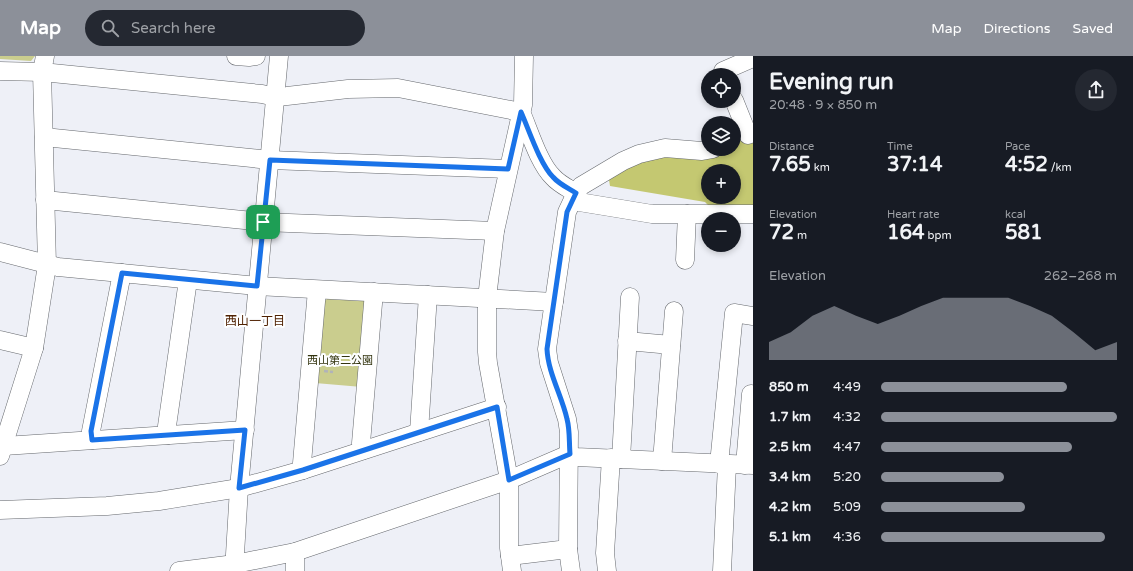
<!DOCTYPE html>
<html lang="en">
<head>
<meta charset="utf-8">
<style>
  :root { --surface:#171b24; --page:#242831; --text:#f1f3f6; --muted:#9ea1a6; --accent:#8c9099 }
  body { margin:0; font-family:"Varela Round","Noto Sans JP",sans-serif; background:var(--page); color:var(--text); height:100vh; display:flex; flex-direction:column; font-size:15px; white-space:nowrap }
  * { box-sizing:border-box; margin:0 }
  p { font-size:13px; color:var(--muted) }
  .icon { flex:none; width:22px; height:22px; fill:none; stroke:currentColor; stroke-width:2; stroke-linecap:round; stroke-linejoin:round }
  .map { position:relative; flex:1; overflow:hidden }
  .side { display:flex; flex-direction:column; background:var(--surface); width:380px }
  .side>* { flex:none }
  .controls { position:absolute; left:701px; top:12px; display:grid; gap:8px }
  .controls a { display:grid; place-items:center; width:40px; height:40px; border-radius:50%; background:var(--surface); box-shadow:0 2px 6px #0003; font-size:20px }
  .pin { position:absolute; display:grid; place-items:center; width:34px; height:34px; color:#fff; margin:-17px; border-radius:8px; box-shadow:0 2px 6px #0006 }
  .round { display:grid; place-items:center; flex:none; width:42px; height:42px; border-radius:21px; background:var(--page) }
  .headline { display:flex; align-items:center; justify-content:space-between; height:68px; padding:0 16px }
  h1 { font-size:22px; font-weight:700; line-height:30px }
  .stats { display:grid; grid-template-columns:repeat(3,1fr); gap:6px; height:68px; padding:4px 16px }
  .stats div { display:grid; align-content:center }
  .stats b { font-size:20px; font-weight:700 }
  .stats small { font-size:11px; font-weight:400 }
  .stats p { font-size:11px }
  .chart { height:112px; padding:8px 16px }
  .chart p { display:flex; justify-content:space-between }
  .chart svg { width:100%; height:72px; margin-top:4px; fill:var(--accent); opacity:.7 }
  ul { padding:0 16px; list-style:none; font-size:13px }
  li { display:grid; grid-template-columns:64px 48px 1fr; align-items:center; height:30px }
  li i { height:10px; border-radius:5px; background:var(--accent) }
  header { display:flex; align-items:center; gap:24px; box-sizing:border-box; height:56px; padding:0 20px; background:var(--accent); color:#fff }
  header strong { font-size:19px }
  nav { display:flex; gap:22px; margin-inline-start:auto; font-size:14px }
  .search { width:280px; height:36px; background:var(--page); display:flex; align-items:center; gap:10px; box-sizing:border-box; padding:0 14px; border-radius:22px; color:var(--muted); font-size:15px }
  main { display:flex; flex:1; min-height:0 }
  .map>svg:first-child { display:block }
</style>
</head>
<body>
<header>
<strong>Map</strong>
<div class="search"><svg class="icon" aria-label="search" viewBox="0 0 24 24"><circle cx="10" cy="10" r="6"/><path d="M15 15l6 6"/></svg>Search here</div>
<nav><a>Map</a><a>Directions</a><a>Saved</a></nav>
</header>
<main>
<div class="map">
<svg width="753" height="515" viewBox="0 0 753 515">
  <rect width="100%" height="100%" fill="#eef0f7"/>
  <!-- green -->
  <g fill="#cacd8e">
    <path d="M 0,0 L 35,0 L 31,5 L 0,3 Z"/>
    <path d="M 327,243 L 364,245 L 367,246 L 362,331 L 315,327 L 322,247 Z"/>
  </g>
  <!-- forest -->
  <path fill="#c4c871" fill-rule="evenodd" d="M 753,84 L 753,153 L 712,153 L 705,146 L 610,130 L 609,124 L 618,102 L 708,93 L 734,93 L 734,85 ZM 708,115 L 734,115 L 734,141 L 708,141 Z"/>
  <g fill="none" stroke-linecap="round" stroke-linejoin="round">
    <!-- minor casing -->
    <g stroke="#65686d" stroke-width="19">
      <g id="minor">
        <path d="M 236,0 L 249,1 L 256,0"/>
        <path d="M 0,15 L 42,16 L 262,38 L 275,41 L 287,40 L 348,33 L 398,32 L 521,56"/>
        <path d="M 724,19 L 723,15 L 753,2"/>
        <path d="M 734,44 L 748,79"/>
        <path d="M 521,56 C 529,74 539,108 553,121 C 559,128 568,132 576,137 L 581,130 L 623,105 L 639,98 L 665,92 L 702,95 L 713,93"/>
        <path d="M 44,81 L 270,104 L 508,113"/>
        <path d="M 45,144 L 263,166 L 495,175"/>
        <path d="M 573,145 L 652,158 L 753,158"/>
        <path d="M 0,196 L 58,211 L 257,230 L 554,246"/>
        <path d="M 685,204 L 687,158"/>
        <path d="M 0,284 L 34,292"/>
        <path d="M 627,285 L 671,289"/>
        <path d="M 419,376 L 428,239"/>
        <path d="M 168,379 L 167,370 L 188,224"/>
        <path d="M 92,384 L 91,375 L 122,217"/>
        <path d="M 4,390 L 245,374"/>
        <path d="M 363,394 L 361,387 L 374,236"/>
        <path d="M 0,400 L 34,292 L 47,209 L 42,16 L 45,0"/>
        <path d="M 621,403 L 630,241"/>
        <path d="M 662,405 L 674,255"/>
        <path d="M 719,408 L 734,257 L 753,260"/>
        <path d="M 745,409 L 751,338"/>
        <path d="M 303,414 L 302,407 L 317,234"/>
        <path d="M 0,454 L 107,450 L 159,445 L 239,432 L 303,414 L 497,351"/>
        <path d="M 568,493 L 571,515"/>
        <path d="M 510,500 L 568,493 L 569,376 L 567,363 L 549,307 L 547,293 L 567,156 L 576,137"/>
        <path d="M 179,515 L 235,508 L 295,496 L 509,424 L 569,398 L 576,401 L 753,409"/>
        <path d="M 234,515 L 239,432 L 279,0"/>
        <path d="M 295,515 L 295,496"/>
        <path d="M 512,515 L 509,492 L 509,424 L 488,307 L 487,296 L 487,242 L 495,175 L 523,49 L 524,0"/>
        <path d="M 607,515 L 605,497 L 611,402"/>
        <path d="M 722,515 L 727,409"/>
      </g>
    </g>
    <!-- path -->
    <path stroke="#b1b3b9" stroke-width="2.5" stroke-dasharray="4 2" stroke-linecap="butt" d="M 324,315 L 333,316"/>
    <!-- minor -->
    <use href="#minor" stroke="#fff" stroke-width="18"/>
  </g>
  <g fill="none" stroke-linecap="round" stroke-linejoin="round">
    <!-- route casing -->
    <g stroke="#fff" stroke-width="8">
      <path id="route" d="M 521,56 C 529,74 540,108 553,121 C 559,128 568,132 576,137 L 567,156 L 547,293 C 548,317 562,340 567,363 C 570,374 569,386 570,398 L 509,424 L 497,351 L 303,414 L 239,432 L 245,374 L 92,384 L 91,375 L 122,217 L 257,230 L 270,104 L 508,113 Z"/>
    </g>
    <!-- route -->
    <use href="#route" stroke="#1a73e8" stroke-width="5"/>
  </g>
  <g text-anchor="middle" stroke-width="4" stroke-linejoin="round" paint-order="stroke">
    <!-- park labels -->
    <g font-size="11" fill="#33340f" stroke="#fdfeff">
      <text x="340" y="308">西山第二公園</text>
    </g>
    <!-- neighbourhood labels -->
    <g font-size="12" fill="#4f2102" stroke="#fdfeff">
      <text x="255" y="269">西山一丁目</text>
    </g>
  </g>
</svg>
<div class="controls">
<a><svg class="icon" aria-label="locate" viewBox="0 0 24 24"><circle cx="12" cy="12" r="6"/><path d="M12 2v4M12 18v4M2 12h4M18 12h4"/></svg></a>
<a><svg class="icon" aria-label="layers" viewBox="0 0 24 24"><path d="M12 4l9 5-9 5-9-5zM3 14l9 5 9-5"/></svg></a>
<a>+</a>
<a>−</a>
</div>
<div class="pin" style="left:263px;top:166px;background:#1e9e55"><svg class="icon" aria-label="arrive" viewBox="0 0 24 24"><path d="M6 21V4h12l-3 4 3 4H6"/></svg></div>
</div>
<section class="side">
<div class="headline"><div><h1>Evening run</h1><p>20:48 · 9 × 850 m</p></div><a class="round"><svg class="icon" aria-label="share" viewBox="0 0 24 24"><path d="M12 15V3M7 8l5-5 5 5M5 13v7h14v-7"/></svg></a></div>
<div class="stats">
<div><p>Distance</p><b>7.65<small> km</small></b></div>
<div><p>Time</p><b>37:14</b></div>
<div><p>Pace</p><b>4:52<small> /km</small></b></div>
</div>
<div class="stats">
<div><p>Elevation</p><b>72<small> m</small></b></div>
<div><p>Heart rate</p><b>164<small> bpm</small></b></div>
<div><p>kcal</p><b>581</b></div>
</div>
<div class="chart"><p><span>Elevation</span>262–268 m</p>
<svg viewBox="0 0 160 44" preserveAspectRatio="none"><path d="M0 44V33L10 27L20 17L30 11L40 17L50 22L60 17L70 11L80 6L90 6L100 6L110 6L120 11L130 17L140 27L150 38L160 33V44z"/></svg>
</div>
<ul>
<li><b>850 m</b>4:49<i style="width:79%"></i></li>
<li><b>1.7 km</b>4:32<i style="width:100%"></i></li>
<li><b>2.5 km</b>4:47<i style="width:81%"></i></li>
<li><b>3.4 km</b>5:20<i style="width:52%"></i></li>
<li><b>4.2 km</b>5:09<i style="width:61%"></i></li>
<li><b>5.1 km</b>4:36<i style="width:95%"></i></li>
</ul>
</section>
</main>
</body>
</html>
